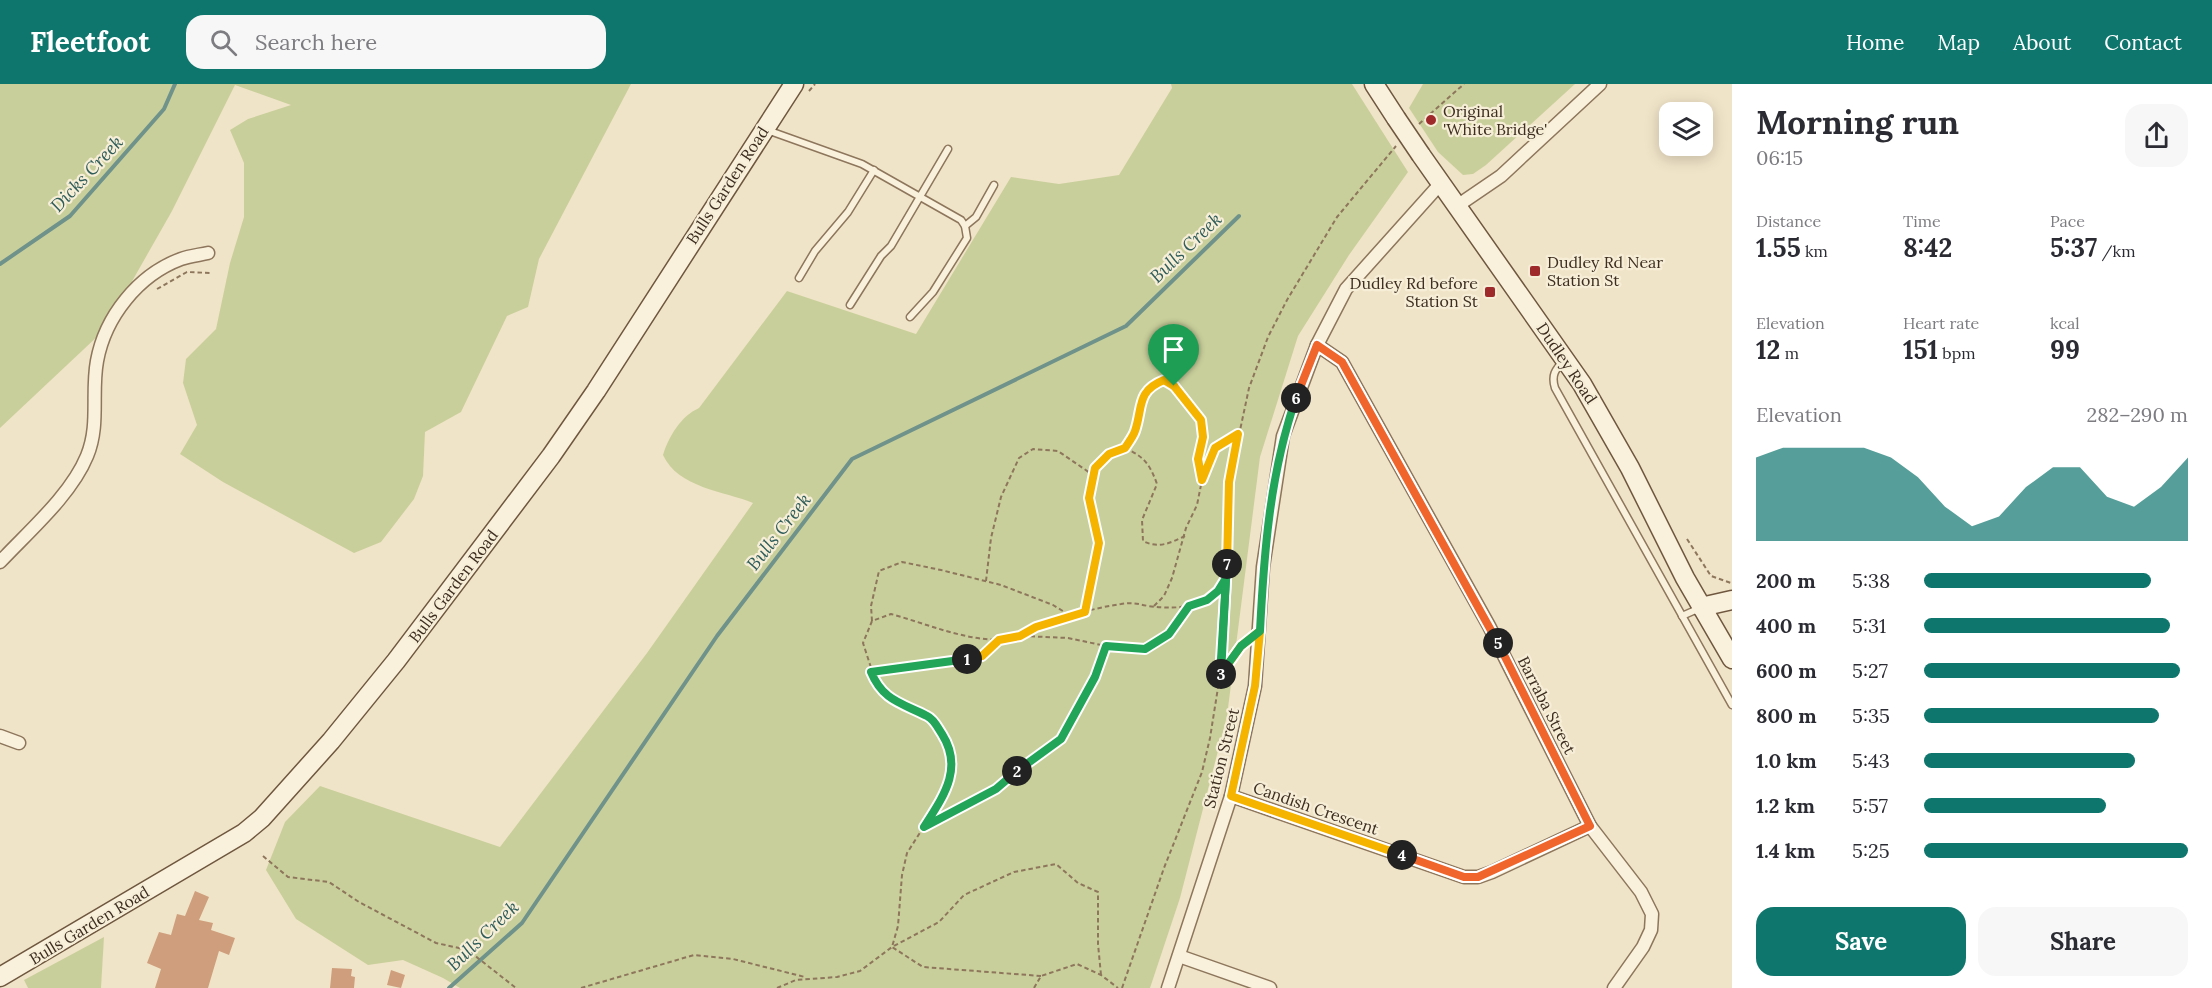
<!DOCTYPE html>
<html lang="en">
<head>
<meta charset="utf-8">
<style>
  :root { --surface:#fff; --page:#f7f7f7; --text:#2b2b33; --muted:#7c7c81; --accent:#0f766e }
  body { margin:0; font-family:Lora,serif; background:var(--page); color:var(--text); height:100vh; display:flex; flex-direction:column; font-size:22px; white-space:nowrap }
  * { box-sizing:border-box; margin:0 }
  p { font-size:20px; color:var(--muted) }
  .icon { flex:none; width:33px; height:33px; fill:none; stroke:currentColor; stroke-width:2; stroke-linecap:round; stroke-linejoin:round }
  .map { position:relative; flex:1; overflow:hidden }
  .details { display:flex; flex-direction:column; background:var(--surface); width:480px }
  .details>* { flex:none }
  .tools { position:absolute; left:1659px; top:18px; display:grid; gap:12px }
  .tools a { display:grid; place-items:center; width:54px; height:54px; border-radius:12px; background:var(--surface); box-shadow:0 3px 15px #0003; font-size:30px }
  .pin { position:absolute; display:grid; place-items:center; width:51px; height:51px; color:#fff; margin:-62px -26px; border-radius:50% 50% 50% 0; rotate:-45deg; box-shadow:0 0 6px #0007 }
  .pin .icon { rotate:45deg }
  .km { position:absolute; width:30px; height:30px; margin:-15px; border-radius:50%; background:#222; color:#fff; font-size:16px; line-height:30px; text-align:center }
  .round { display:grid; place-items:center; flex:none; width:63px; height:63px; border-radius:18px; background:var(--page) }
  .summary { display:flex; align-items:center; justify-content:space-between; height:102px; padding:0 24px }
  h1 { font-size:33px; font-weight:800; line-height:45px }
  .figures { display:grid; grid-template-columns:repeat(3,1fr); gap:9px; height:102px; padding:6px 24px }
  .figures div { display:grid; align-content:center }
  .figures b { font-size:26px; font-weight:800 }
  .figures small { font-size:16px; font-weight:400 }
  .figures p { font-size:16px }
  .chart { height:168px; padding:12px 24px }
  .chart p { display:flex; justify-content:space-between }
  .chart svg { width:100%; height:108px; margin-top:6px; fill:var(--accent); opacity:.7 }
  .cta { display:flex; gap:12px; margin-top:auto; padding:12px 24px }
  .cta a { flex:1; height:69px; border-radius:18px; background:var(--accent); color:#fff; font-size:24px; font-weight:800; line-height:69px; text-align:center }
  .cta a+a { background:var(--page); color:var(--text) }
  ul { padding:0 24px; list-style:none; font-size:20px }
  li { display:grid; grid-template-columns:96px 72px 1fr; align-items:center; height:45px }
  li i { height:15px; border-radius:8px; background:var(--accent) }
  header { display:flex; align-items:center; gap:36px; box-sizing:border-box; height:84px; padding:0 30px; background:var(--accent); color:#fff }
  header strong { font-size:28px }
  nav { display:flex; gap:33px; margin-inline-start:auto; font-size:21px }
  .search { width:420px; height:54px; background:var(--page); display:flex; align-items:center; gap:15px; box-sizing:border-box; padding:0 21px; border-radius:18px; color:var(--muted); font-size:22px }
  main { display:flex; flex:1; min-height:0 }
  .map>svg:first-child { display:block }
</style>
</head>
<body>
<header>
<strong>Fleetfoot</strong>
<div class="search"><svg class="icon" aria-label="search" viewBox="0 0 24 24"><circle cx="10" cy="10" r="6"/><path d="M15 15l6 6"/></svg>Search here</div>
<nav><a>Home</a><a>Map</a><a>About</a><a>Contact</a></nav>
</header>
<main>
<div class="map">
<svg width="1732" height="904" viewBox="0 0 1732 904">
  <rect width="100%" height="100%" fill="#f0e4c8"/>
  <!-- green -->
  <g fill="#c9cf9b">
    <path d="M 0,0 L 631,0 L 539,175 L 528,223 L 507,232 L 461,328 L 425,348 L 423,392 L 414,415 L 381,458 L 354,469 L 223,398 L 180,370 L 197,341 L 183,299 L 186,275 L 216,245 L 230,179 L 244,133 L 244,79 L 230,46 L 248,35 L 291,21 L 235,1 L 172,127 L 122,215 L 107,231 L 100,250 L 0,344 Z"/>
    <path d="M 1171,0 L 1352,0 L 1408,88 L 1349,171 L 1298,252 L 1260,373 L 1227,632 L 1180,814 L 1150,904 L 460,904 L 443,894 L 403,876 L 368,881 L 296,835 L 266,786 L 285,738 L 320,702 L 500,763 L 647,569 L 753,419 C 724,407 678,404 663,371 C 669,352 681,332 699,324 L 787,207 L 916,250 L 1011,93 L 1059,100 L 1119,91 L 1172,4 Z"/>
    <path d="M 1423,0 L 1575,0 L 1486,81 L 1473,90 L 1463,91 L 1438,68 L 1409,24 Z"/>
    <path d="M 104,853 L 101,904 L 28,904 L 24,896 Z"/>
  </g>
  <g fill="none" stroke-linecap="round" stroke-linejoin="round">
    <!-- stream -->
    <g stroke="#6f938a" stroke-width="4">
      <path d="M 0,180 L 70,132 L 164,25 L 175,0"/>
      <path d="M 449,904 L 522,839 L 717,552 L 852,375 L 1126,242 L 1239,132"/>
    </g>
  </g>
  <!-- building -->
  <g fill="#cf9f7d">
    <path d="M 195,807 L 209,813 L 199,836 L 213,839 L 211,846 L 235,854 L 229,871 L 219,867 L 208,904 L 155,904 L 161,885 L 147,879 L 159,848 L 171,851 L 177,830 L 185,832 Z"/>
    <path d="M 332,884 L 352,885 L 351,892 L 355,893 L 354,904 L 330,904 Z"/>
    <path d="M 391,886 L 405,891 L 401,904 L 387,901 Z"/>
  </g>
  <g fill="none" stroke-linecap="round" stroke-linejoin="round">
    <!-- lane casing -->
    <g stroke="#8d765c" stroke-width="9">
      <g id="lane">
        <path d="M 767,46 L 862,80 L 961,136 L 965,142 L 967,154 L 933,208 L 910,233"/>
        <path d="M 965,142 L 976,133 L 994,101"/>
        <path d="M 799,194 L 815,167 L 848,128 L 874,86"/>
        <path d="M 850,221 L 881,172 L 891,162 L 948,65"/>
        <path d="M 1564,276 C 1555,286 1551,291 1555,304 L 1732,621"/>
        <path d="M 1682,532 L 1700,524"/>
      </g>
    </g>
    <!-- street casing -->
    <g stroke="#8d765c" stroke-width="15">
      <g id="street">
        <path d="M 1457,122 L 1501,92 L 1600,0"/>
        <path d="M 1317,261 L 1342,278 L 1489,542 L 1590,742 L 1641,808 L 1652,830 L 1651,846 L 1643,863 L 1614,904"/>
        <path d="M 0,478 C 29,447 71,411 87,372 C 100,341 91,309 97,277 C 105,233 138,191 181,175 C 189,172 199,171 208,169"/>
        <path d="M 0,652 L 19,659"/>
        <path d="M 1231,712 L 1464,793 L 1478,793 L 1492,788 L 1590,742"/>
        <path d="M 1179,872 L 1270,904"/>
        <path d="M 1168,904 L 1231,712 L 1255,602 L 1263,483 L 1283,352 L 1317,261 L 1346,205 L 1441,99"/>
      </g>
    </g>
    <!-- secondary casing -->
    <g stroke="#6f573f" stroke-width="21">
      <g id="secondary">
        <path d="M 1374,0 L 1396,34"/>
        <path d="M 1421,71 L 1582,300 L 1630,384 L 1685,494 L 1732,575"/>
        <path d="M 1701,523 L 1732,516"/>
        <path d="M 0,893 L 244,749 L 262,734 L 331,657 L 396,577 L 551,372 L 596,307 L 794,0"/>
      </g>
    </g>
    <!-- path -->
    <g stroke="#8d765c" stroke-width="2" stroke-dasharray="4.5 3" stroke-linecap="butt">
      <path d="M 809,7 L 815,0"/>
      <path d="M 1419,40 L 1464,0"/>
      <path d="M 157,205 L 187,188 L 211,189"/>
      <path d="M 1125,364 C 1145,373 1150,381 1157,400 L 1142,436 L 1143,457 C 1159,465 1170,459 1185,452"/>
      <path d="M 1687,455 L 1711,492 L 1731,499"/>
      <path d="M 986,497 L 991,454 L 1001,413 L 1019,374 L 1033,365 L 1058,367 L 1093,391"/>
      <path d="M 1154,522 L 1164,512 L 1172,494 L 1186,444 L 1197,421 L 1202,396 L 1215,364 L 1238,350"/>
      <path d="M 1085,528 L 1099,459 L 1089,414 L 1095,384 L 1109,370 L 1125,364 C 1128,359 1133,353 1135,347 C 1143,324 1136,307 1164,296 L 1174,302 L 1201,336 L 1203,353 L 1198,375 L 1202,396"/>
      <path d="M 872,537 L 871,522 L 879,487 L 902,478 L 941,486 L 1001,501 L 1053,521 L 1071,532"/>
      <path d="M 1023,552 L 1068,554 L 1106,562 L 1145,565 L 1169,550 L 1189,522"/>
      <path d="M 872,588 L 982,572 L 999,556"/>
      <path d="M 1222,589 L 1246,558"/>
      <path d="M 924,743 L 996,705 L 1040,669 L 1061,655 L 1094,593 L 1106,562"/>
      <path d="M 263,772 L 288,793 L 329,798 L 359,818 L 436,859 L 459,864 L 474,871 L 516,904"/>
      <path d="M 1041,892 L 923,883 L 892,863 L 939,838 L 964,811 L 1014,788 L 1056,780 L 1078,799 L 1098,808 L 1098,860 L 1101,891"/>
      <path d="M 581,904 L 694,871 L 733,875 L 805,893"/>
      <path d="M 777,904 L 796,896 L 837,893 L 860,887 L 892,863 L 898,842 L 902,791 L 907,769 L 948,705 L 951,665 L 931,633 L 894,617 L 877,602 L 863,559 L 872,537 L 891,530 C 927,540 961,555 998,556 C 1015,557 1026,546 1041,541 C 1067,532 1094,524 1121,520 C 1131,518 1139,520 1148,522 C 1181,526 1206,524 1225,495"/>
      <path d="M 1034,904 L 1041,892 L 1077,880 L 1101,891 L 1118,904"/>
      <path d="M 1122,904 L 1164,784 L 1202,688 L 1210,654 L 1220,591 L 1229,398 L 1249,304 L 1268,253 L 1287,216 L 1337,133 L 1396,62"/>
    </g>
    <!-- lane -->
    <use href="#lane" stroke="#faf1dc" stroke-width="6"/>
    <!-- street -->
    <use href="#street" stroke="#faf1dc" stroke-width="12"/>
    <!-- secondary -->
    <use href="#secondary" stroke="#faf1dc" stroke-width="18"/>
    <!-- secondary-bridge casing -->
    <g stroke="#6f573f" stroke-width="21" stroke-linecap="butt">
      <path id="secondary-bridge" d="M 1396,34 L 1421,71"/>
    </g>
    <!-- secondary-bridge -->
    <use href="#secondary-bridge" stroke="#faf1dc" stroke-width="18"/>
  </g>
  <g fill="none" stroke-linecap="round" stroke-linejoin="round">
    <!-- split-1 casing -->
    <g stroke="#fff" stroke-width="12">
      <path id="split-1" d="M 967,575 L 982,572 L 999,556 L 1020,552 L 1036,543 L 1085,528 L 1099,459 L 1089,414 L 1095,384 L 1109,370 L 1125,364 C 1128,359 1133,353 1135,347 C 1143,324 1136,307 1164,296 L 1174,302"/>
    </g>
    <!-- split-2 casing -->
    <g stroke="#fff" stroke-width="12">
      <path id="split-2" d="M 967,575 L 871,588 C 883,617 902,619 927,632 C 934,635 938,644 942,650 C 964,685 943,713 924,743 L 996,705 L 1017,687"/>
    </g>
    <!-- split-3 casing -->
    <g stroke="#fff" stroke-width="12">
      <path id="split-3" d="M 1017,687 L 1061,655 L 1095,593 L 1106,562 L 1145,565 L 1169,550 L 1189,522 L 1207,516 L 1218,507 L 1226,494 L 1221,590"/>
    </g>
    <!-- split-4 casing -->
    <g stroke="#fff" stroke-width="12">
      <path id="split-4" d="M 1221,590 L 1241,562 L 1260,547 L 1255,602 L 1231,712 L 1402,771"/>
    </g>
    <!-- split-5 casing -->
    <g stroke="#fff" stroke-width="12">
      <path id="split-5" d="M 1402,771 L 1464,793 L 1478,793 L 1590,742 L 1498,559"/>
    </g>
    <!-- split-6 casing -->
    <g stroke="#fff" stroke-width="12">
      <path id="split-6" d="M 1296,314 L 1317,261 L 1342,278 L 1498,559"/>
    </g>
    <!-- split-7 casing -->
    <g stroke="#fff" stroke-width="12">
      <path id="split-7" d="M 1227,480 L 1220,591 L 1241,562 L 1260,547 C 1264,468 1270,389 1296,314"/>
    </g>
    <!-- split-8 casing -->
    <g stroke="#fff" stroke-width="12">
      <path id="split-8" d="M 1174,302 L 1201,336 L 1203,353 L 1198,375 L 1202,396 L 1215,364 L 1238,350 L 1229,398 L 1227,480"/>
    </g>
    <!-- split-1 -->
    <use href="#split-1" stroke="#f5b400" stroke-width="8"/>
    <!-- split-2 -->
    <use href="#split-2" stroke="#22a559" stroke-width="8"/>
    <!-- split-3 -->
    <use href="#split-3" stroke="#22a559" stroke-width="8"/>
    <!-- split-4 -->
    <use href="#split-4" stroke="#f5b400" stroke-width="8"/>
    <!-- split-5 -->
    <use href="#split-5" stroke="#f0652b" stroke-width="8"/>
    <!-- split-6 -->
    <use href="#split-6" stroke="#f0652b" stroke-width="8"/>
    <!-- split-7 -->
    <use href="#split-7" stroke="#22a559" stroke-width="8"/>
    <!-- split-8 -->
    <use href="#split-8" stroke="#f5b400" stroke-width="8"/>
  </g>
  <!-- markers -->
  <g fill="#9e2a2b" stroke="#f7eed8" stroke-width="2">
    <circle cx="1431" cy="36" r="6"/>
    <rect x="1529" y="181" width="12" height="12" rx="3"/>
    <rect x="1484" y="202" width="12" height="12" rx="3"/>
  </g>
  <g text-anchor="middle" stroke-width="4.5" stroke-linejoin="round" paint-order="stroke">
    <!-- poi labels -->
    <g font-size="16" fill="#3d2e20" stroke="#f7eed8" text-anchor="start">
      <text x="1443" y="33">Original<tspan x="1443" dy="18">'White Bridge'</tspan></text>
      <text x="1547" y="184">Dudley Rd Near<tspan x="1547" dy="18">Station St</tspan></text>
      <text x="1478" y="205" text-anchor="end">Dudley Rd before<tspan x="1478" dy="18">Station St</tspan></text>
    </g>
    <!-- street labels -->
    <g font-size="16" fill="#3d2e20" stroke="#f7eed8">
      <text transform="translate(727 101) rotate(-57)" y="6">Bulls Garden Road</text>
      <text transform="translate(1567 279) rotate(56)" y="6">Dudley Road</text>
      <text transform="translate(453 502) rotate(-53)" y="6">Bulls Garden Road</text>
      <text transform="translate(1547 621) rotate(63)" y="6">Barraba Street</text>
      <text transform="translate(1221 674) rotate(-76)" y="6">Station Street</text>
      <text transform="translate(1316 724) rotate(19)" y="6">Candish Crescent</text>
      <text transform="translate(89 841) rotate(-31)" y="6">Bulls Garden Road</text>
    </g>
    <!-- water labels -->
    <g font-size="18" font-style="italic" fill="#2f5d5a" stroke="#f7eed8">
      <text transform="translate(87 90) rotate(-47)" y="6">Dicks Creek</text>
      <text transform="translate(1186 164) rotate(-44)" y="6">Bulls Creek</text>
      <text transform="translate(779 448) rotate(-52)" y="6">Bulls Creek</text>
      <text transform="translate(483 852) rotate(-44)" y="6">Bulls Creek</text>
    </g>
  </g>
</svg>
<div class="tools">
<a><svg class="icon" aria-label="layers" viewBox="0 0 24 24"><path d="M12 4l9 5-9 5-9-5zM3 14l9 5 9-5"/></svg></a>
</div>
<div class="pin" style="left:1174px;top:302px;background:#1e9e55"><svg class="icon" aria-label="arrive" viewBox="0 0 24 24"><path d="M6 21V4h12l-3 4 3 4H6"/></svg></div>
<b class="km" style="left:967px;top:575px">1</b>
<b class="km" style="left:1017px;top:687px">2</b>
<b class="km" style="left:1221px;top:590px">3</b>
<b class="km" style="left:1402px;top:771px">4</b>
<b class="km" style="left:1498px;top:559px">5</b>
<b class="km" style="left:1296px;top:314px">6</b>
<b class="km" style="left:1227px;top:480px">7</b>
</div>
<section class="details">
<div class="summary"><div><h1>Morning run</h1><p>06:15</p></div><a class="round"><svg class="icon" aria-label="share" viewBox="0 0 24 24"><path d="M12 15V3M7 8l5-5 5 5M5 13v7h14v-7"/></svg></a></div>
<div class="figures">
<div><p>Distance</p><b>1.55<small> km</small></b></div>
<div><p>Time</p><b>8:42</b></div>
<div><p>Pace</p><b>5:37<small> /km</small></b></div>
</div>
<div class="figures">
<div><p>Elevation</p><b>12<small> m</small></b></div>
<div><p>Heart rate</p><b>151<small> bpm</small></b></div>
<div><p>kcal</p><b>99</b></div>
</div>
<div class="chart"><p><span>Elevation</span>282–290 m</p>
<svg viewBox="0 0 160 44" preserveAspectRatio="none"><path d="M0 44V10L10 6L20 6L30 6L40 6L50 10L60 18L70 30L80 38L90 34L100 22L110 14L120 14L130 26L140 30L150 22L160 10V44z"/></svg>
</div>
<ul>
<li><b>200 m</b>5:38<i style="width:86%"></i></li>
<li><b>400 m</b>5:31<i style="width:93%"></i></li>
<li><b>600 m</b>5:27<i style="width:97%"></i></li>
<li><b>800 m</b>5:35<i style="width:89%"></i></li>
<li><b>1.0 km</b>5:43<i style="width:80%"></i></li>
<li><b>1.2 km</b>5:57<i style="width:69%"></i></li>
<li><b>1.4 km</b>5:25<i style="width:100%"></i></li>
</ul>
<div class="cta"><a>Save</a><a>Share</a></div>
</section>
</main>
</body>
</html>
